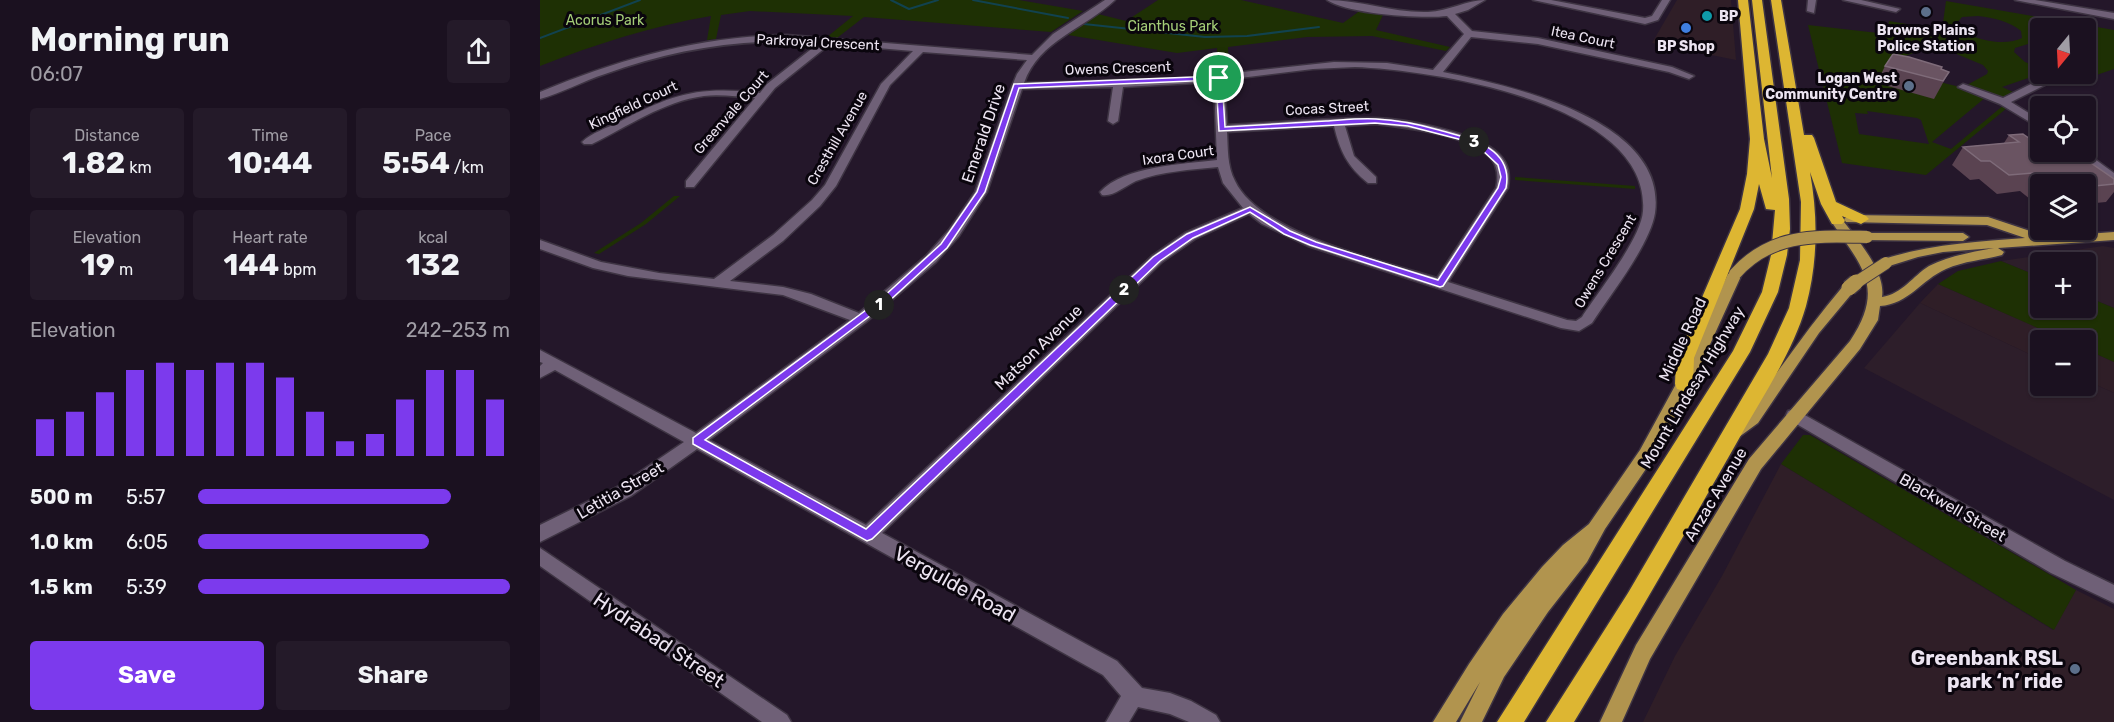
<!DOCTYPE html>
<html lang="en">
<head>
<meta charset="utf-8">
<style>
  :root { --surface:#1b1120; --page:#241a29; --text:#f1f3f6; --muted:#a09da5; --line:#39313e; --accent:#7c3aed }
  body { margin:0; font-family:Rubik,sans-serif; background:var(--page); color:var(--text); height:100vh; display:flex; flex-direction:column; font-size:22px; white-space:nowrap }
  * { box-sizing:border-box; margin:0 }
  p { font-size:20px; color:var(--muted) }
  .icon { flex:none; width:33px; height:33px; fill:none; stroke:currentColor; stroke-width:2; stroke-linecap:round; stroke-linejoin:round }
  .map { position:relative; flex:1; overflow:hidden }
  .panel { display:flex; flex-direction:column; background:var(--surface); width:540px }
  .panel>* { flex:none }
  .needle { width:39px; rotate:198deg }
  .controls { position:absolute; left:1490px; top:18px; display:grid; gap:12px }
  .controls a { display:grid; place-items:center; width:66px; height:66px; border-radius:6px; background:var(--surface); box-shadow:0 2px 4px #0004,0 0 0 2px var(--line); font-size:30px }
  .pin { position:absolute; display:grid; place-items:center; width:51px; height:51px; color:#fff; margin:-26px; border:3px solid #fff; border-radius:50%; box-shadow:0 2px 6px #0007 }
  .km { position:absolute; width:30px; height:30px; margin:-15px; border-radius:50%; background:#222; color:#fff; font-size:16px; line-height:30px; text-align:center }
  .round { display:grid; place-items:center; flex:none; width:63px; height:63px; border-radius:6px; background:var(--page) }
  .headline { display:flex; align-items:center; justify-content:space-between; height:102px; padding:0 30px }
  h1 { font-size:33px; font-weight:700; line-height:45px }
  .stats { display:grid; grid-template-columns:repeat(3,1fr); gap:9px; height:102px; padding:6px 30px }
  .stats div { display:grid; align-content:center; border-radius:6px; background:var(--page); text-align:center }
  .stats b { font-size:30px; font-weight:700 }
  .stats small { font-size:16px; font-weight:400 }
  .stats p { font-size:16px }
  .chart { height:168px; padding:12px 30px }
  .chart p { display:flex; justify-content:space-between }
  .chart svg { width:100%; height:108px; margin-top:6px; stroke:var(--accent); stroke-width:6 }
  .cta { display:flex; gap:12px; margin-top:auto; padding:12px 30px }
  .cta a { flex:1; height:69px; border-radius:6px; background:var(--accent); color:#fff; font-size:24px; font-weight:700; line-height:69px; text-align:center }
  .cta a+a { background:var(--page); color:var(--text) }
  ul { padding:0 30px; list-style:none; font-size:20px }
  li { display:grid; grid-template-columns:96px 72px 1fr; align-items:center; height:45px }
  li i { height:15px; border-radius:8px; background:var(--accent) }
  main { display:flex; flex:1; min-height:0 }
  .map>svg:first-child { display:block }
</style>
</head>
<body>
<main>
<section class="panel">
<div class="headline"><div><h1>Morning run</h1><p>06:07</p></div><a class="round"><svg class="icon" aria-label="share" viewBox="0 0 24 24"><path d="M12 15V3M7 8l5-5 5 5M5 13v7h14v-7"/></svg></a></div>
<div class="stats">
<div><p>Distance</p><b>1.82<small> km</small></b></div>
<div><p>Time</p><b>10:44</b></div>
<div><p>Pace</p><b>5:54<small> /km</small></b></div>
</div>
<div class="stats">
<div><p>Elevation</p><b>19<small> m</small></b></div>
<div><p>Heart rate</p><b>144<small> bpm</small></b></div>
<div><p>kcal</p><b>132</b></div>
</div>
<div class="chart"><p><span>Elevation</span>242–253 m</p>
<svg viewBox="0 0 160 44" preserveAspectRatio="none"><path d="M5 44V29M15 44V26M25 44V18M35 44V9M45 44V6M55 44V9M65 44V6M75 44V6M85 44V12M95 44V26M105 44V38M115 44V35M125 44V21M135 44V9M145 44V9M155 44V21"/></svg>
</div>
<ul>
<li><b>500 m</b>5:57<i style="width:81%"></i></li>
<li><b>1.0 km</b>6:05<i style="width:74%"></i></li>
<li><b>1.5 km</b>5:39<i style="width:100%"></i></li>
</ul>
<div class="cta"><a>Save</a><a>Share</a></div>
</section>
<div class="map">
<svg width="1574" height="722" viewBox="0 0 1574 722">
  <rect width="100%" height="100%" fill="#24172a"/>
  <!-- commercial -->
  <g fill="#2f1e27">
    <path d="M 1137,0 L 1191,0 L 1196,60 L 1112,43 Z"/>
    <path d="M 1398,284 L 1526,340 L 1500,340 L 1500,359 L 1380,303 Z"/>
    <path d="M 1545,349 L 1574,362 L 1574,393 L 1545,380 Z"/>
    <path d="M 1241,464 L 1513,630 L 1536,590 L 1574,609 L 1574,722 L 1103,722 L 1135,656 L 1182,576 Z"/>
  </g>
  <!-- industrial -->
  <g fill="#2d1e2a">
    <path d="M 1563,246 L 1574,248 L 1574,308 L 1545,296 L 1545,262 L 1500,262 L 1500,277 L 1461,261 Z"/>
    <path d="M 1380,303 L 1500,359 L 1500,386 L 1545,386 L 1545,380 L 1574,393 L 1574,500 L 1324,368 Z"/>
  </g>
  <!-- green -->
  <g fill="#1e3004" fill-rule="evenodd">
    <path d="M 0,0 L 479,0 L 543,11 L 511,32 L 324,17 L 297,38 L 287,37 L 313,16 L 210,11 L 181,15 L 176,39 L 167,40 L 171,16 C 112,26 56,44 0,66 Z"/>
    <path d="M 618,0 L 701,0 L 803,23 L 821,10 L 843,15 L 836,30 L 910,47 L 906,51 L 832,36 L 767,37 L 688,47 L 689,73 L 678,74 L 677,48 L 637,53 L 528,35 L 558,14 L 586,21 Z"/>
    <path d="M 1406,1 L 1574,30 L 1574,69 L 1539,81 L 1500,74 L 1462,87 L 1473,92 L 1465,96 L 1473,103 L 1386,175 L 1302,163 L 1268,25 L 1347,34 L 1349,21 L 1402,30 ZM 1438,16 C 1454,18 1469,21 1481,31 L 1482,38 C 1465,47 1427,40 1416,24 L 1422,17 ZM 1500,28 L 1545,28 L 1545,59 L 1549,65 L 1545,74 L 1500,74 L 1500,68 L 1485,62 L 1474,52 L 1475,48 L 1488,44 L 1500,44 ZM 1395,45 L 1443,65 L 1448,71 L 1447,74 L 1427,85 L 1416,86 L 1359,72 L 1349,62 ZM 1446,97 L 1465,104 L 1411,149 L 1392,142 ZM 1327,111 L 1377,118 L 1381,120 L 1389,144 L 1319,134 L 1315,113 L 1328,114 Z"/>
    <path d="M 975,177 L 1095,186 L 1095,189 L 975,180 Z"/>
    <path d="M 134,196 L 140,196 L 106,224 L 59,254 L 54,253 L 101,223 Z"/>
    <path d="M 1461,261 L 1500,277 L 1500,308 L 1545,308 L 1545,296 L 1574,308 L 1574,362 L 1545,349 L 1545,340 L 1525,340 L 1398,284 L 1418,271 Z"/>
    <path d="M 1263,435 L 1270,435 L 1536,590 L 1514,630 L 1241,464 Z"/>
  </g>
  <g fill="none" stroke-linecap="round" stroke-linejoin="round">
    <!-- stream -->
    <g stroke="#11424f" stroke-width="2">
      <path d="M 351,0 L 369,9 L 398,0"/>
      <path d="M 433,0 L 528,18"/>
      <path d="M 544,24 L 665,37 L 707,36 L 779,27"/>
      <path d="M 0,38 L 100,0"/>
    </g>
    <!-- minor casing -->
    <g stroke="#3e3443" stroke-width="3">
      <g id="minor">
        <path d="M 565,0 L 575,0 C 546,28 499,40 484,83 L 649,78 L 794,62 L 847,63 L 893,70 L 924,34 L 907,16 C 881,19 808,14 787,0 C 821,0 853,13 888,12 C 909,11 927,0 945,0 L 928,10 L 915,14 L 932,31 L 998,38 L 1132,67 L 1154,76 L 1149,79 L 1129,72 L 998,44 L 931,37 L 903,72 C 968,85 1128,119 1115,213 C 1110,245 1070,295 1052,323 L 1039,331 L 1021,328 L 768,246 L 722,224 L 709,214 L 655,239 L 622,262 L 342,533 L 577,661 L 602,688 L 630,693 L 651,701 L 676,715 L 680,722 L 649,722 L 630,714 L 598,707 L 589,722 L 566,722 L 581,696 L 563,675 L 157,449 L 91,496 L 0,542 L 0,525 L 79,486 L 144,442 L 15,370 L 0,378 L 0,366 L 3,363 L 0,362 L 0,350 L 156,433 L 310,320 L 243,295 L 88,276 L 53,268 L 0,249 L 0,240 L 61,262 L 119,273 L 174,279 L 233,235 L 272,200 L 285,185 L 341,84 L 373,51 L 290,44 L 235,88 L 154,187 L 146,187 L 146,181 L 215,98 C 198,97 181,94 164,96 C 124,101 87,127 52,144 L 44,144 L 42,142 C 51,133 67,128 79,122 C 133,94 158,86 220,93 L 227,84 L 279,43 C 205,37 135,49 65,74 C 43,81 22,93 0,99 L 0,92 C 80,59 160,36 247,35 L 492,55 L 513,34 ZM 383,52 L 487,60 L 477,74 L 472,86 L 435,192 L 409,230 L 386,256 L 319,313 L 271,294 L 243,287 L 190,281 L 243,241 L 280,206 L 296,186 L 350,85 ZM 815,67 C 893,70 1111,103 1103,211 C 1101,239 1058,292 1042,317 L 1036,321 L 1027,320 L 908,282 L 968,188 C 970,175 969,164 959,154 C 939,133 863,118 833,118 C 785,118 735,123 687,125 L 684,80 L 773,69 ZM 674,82 L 677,160 C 644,164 584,166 560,192 L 562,195 C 573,197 585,186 596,181 C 622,171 651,170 678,167 L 683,183 L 703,208 L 645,233 L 612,256 L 326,525 L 169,440 L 326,322 L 396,262 L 419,236 L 447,192 L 482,89 L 573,87 L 568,121 L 573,124 L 578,121 L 583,87 ZM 835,124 C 863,127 943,136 955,165 C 958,173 958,180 956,188 L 897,278 C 843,261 720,234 695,181 C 687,166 688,148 687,132 L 794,126 C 800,151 807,166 828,183 L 836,183 L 836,177 L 814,156 L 805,126 Z"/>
        <path d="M 993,0 L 1011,0 L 1105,18 L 1112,16 L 1122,0 L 1130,0 L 1118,20 L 1105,24 Z"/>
        <path d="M 1268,0 L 1276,0 L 1274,13 L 1267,11 Z"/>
        <path d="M 1303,0 L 1321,0 L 1360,9 L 1356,12 Z"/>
        <path d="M 1475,0 L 1495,0 L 1574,13 L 1574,19 Z"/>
        <path d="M 1541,76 L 1546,79 L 1545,81 L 1507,84 L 1471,102 L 1500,120 L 1500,128 L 1460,104 L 1418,87 L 1423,84 L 1463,98 L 1501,79 Z"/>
        <path d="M 1532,152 L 1545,152 L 1574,173 L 1574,183 Z"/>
        <path d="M 1254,409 L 1525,561 L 1574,585 L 1574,603 L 1511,573 L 1248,419 L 1246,415 L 1248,411 Z"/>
        <path d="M 0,548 L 247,715 L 251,722 L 222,722 L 0,566 Z"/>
      </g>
    </g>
    <!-- major casing -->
    <g stroke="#3e3443" stroke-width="3">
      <g id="major">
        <path d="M 1310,215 L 1448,217 L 1493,232 L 1494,235 L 1492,238 L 1574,232 L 1574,240 L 1458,248 L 1464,252 L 1462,255 C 1443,260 1424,261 1406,269 C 1381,280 1369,304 1340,306 L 1338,320 L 1320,349 L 1221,469 L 1110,659 L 1082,722 L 1060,722 L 1096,645 L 1209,459 L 1310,341 C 1345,288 1323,268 1291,221 L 1293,218 L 1301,218 C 1316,238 1346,271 1342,297 C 1362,294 1373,276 1389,266 C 1409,256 1432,252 1454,248 L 1403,252 L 1378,257 L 1346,267 L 1341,266 L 1339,263 L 1341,260 C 1389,244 1436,242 1485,238 L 1447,225 L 1306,222 L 1304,219 Z"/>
        <path d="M 1327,233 L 1423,233 L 1429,237 L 1423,241 L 1322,240 L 1321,237 Z"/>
        <path d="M 1195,270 L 1202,274 L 1152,384 L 1112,460 L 1065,529 L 1047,562 L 1008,612 L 964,677 L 942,722 L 920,722 L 940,682 L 916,722 L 893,722 L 929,664 L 963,614 L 1002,567 L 1023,545 L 1049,524 L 1100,450 L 1136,384 L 1188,274 Z"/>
        <path d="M 1309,284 L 1314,285 L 1316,288 L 1314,291 L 1279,333 L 1218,423 L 1199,437 L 1193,439 L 1187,437 L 1185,433 C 1190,423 1202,420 1209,411 C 1240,369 1270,325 1304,285 Z"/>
      </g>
    </g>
    <!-- highway casing -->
    <g stroke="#3e3443" stroke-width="3">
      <g id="highway">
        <path d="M 1198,0 L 1208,0 L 1224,139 L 1232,178 L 1212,0 L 1222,0 L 1249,199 L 1250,229 L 1247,255 L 1238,292 L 1210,352 L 984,722 L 957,722 L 1193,351 L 1222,292 L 1231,255 L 1235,210 L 1226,209 L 1219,184 L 1214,209 L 1154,358 L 1153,384 L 1151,389 L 1144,391 L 1137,389 L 1135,384 L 1136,358 L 1200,209 L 1207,174 L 1210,139 Z"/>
        <path d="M 1231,0 L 1241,0 L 1264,135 L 1272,135 L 1274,138 L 1296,202 L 1326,216 L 1329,219 L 1321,224 L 1302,216 L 1305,221 L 1302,224 L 1292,224 L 1281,204 L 1270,172 C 1278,217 1278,261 1266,306 C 1252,355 1220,400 1196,444 C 1143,537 1090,630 1034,722 L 1006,722 L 1088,593 L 1228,354 L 1249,308 L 1260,260 L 1261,202 Z"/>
      </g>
    </g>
    <!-- minor -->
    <use href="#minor" fill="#6f6077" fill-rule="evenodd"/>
    <!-- major -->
    <use href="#major" fill="#b1944e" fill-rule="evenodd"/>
    <!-- highway -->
    <use href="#highway" fill="#ddb632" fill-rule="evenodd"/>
    <!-- major-bridge-far1 casing -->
    <g stroke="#3e3443" stroke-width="14" stroke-linecap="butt">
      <g id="major-bridge-far1">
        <path d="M 1195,274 C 1231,233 1276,236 1327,237"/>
        <path d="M 1314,284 L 1346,263"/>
      </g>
    </g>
    <!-- major-bridge casing -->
    <g stroke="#3e3443" stroke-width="18" stroke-linecap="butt">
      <path id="major-bridge" d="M 1309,288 L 1316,282"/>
    </g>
    <!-- major-bridge-far1 -->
    <use href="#major-bridge-far1" stroke="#b1944e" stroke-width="12"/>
    <!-- major-bridge -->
    <use href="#major-bridge" stroke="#b1944e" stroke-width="15"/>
  </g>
  <!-- wall -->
  <g fill="#5a4351">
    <path d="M 1345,66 L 1401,69 L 1409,72 L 1394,99 L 1337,83 Z"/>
    <path d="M 1469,135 L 1493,141 L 1574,179 L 1574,192 L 1566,202 L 1545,204 L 1545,184 L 1500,184 L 1500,207 L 1480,191 L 1457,194 L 1439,179 L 1430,180 L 1412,165 L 1423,147 L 1464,143 Z"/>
  </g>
  <!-- building -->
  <g fill="#6a5462" stroke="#7e6b79" stroke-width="1.5">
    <path d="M 1353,54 L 1369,57 L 1402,67 L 1401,69 L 1409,72 L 1403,81 L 1345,66 Z"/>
    <path d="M 1483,134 L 1493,141 L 1500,141 L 1500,152 L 1535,152 L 1574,179 L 1574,184 L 1545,187 L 1545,184 L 1508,184 L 1493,173 L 1469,175 L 1450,161 L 1441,161 L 1423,147 L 1479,142 L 1469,135 Z"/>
  </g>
  <!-- route -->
  <path fill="#7c3aed" stroke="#fff" stroke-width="1.5" fill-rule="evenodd" d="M 679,76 L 682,78 L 685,127 C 718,125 752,123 786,121 C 802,120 819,118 836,119 C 858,120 878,124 899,130 C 928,138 974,147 966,188 L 903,286 L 900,287 L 770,245 L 744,234 L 710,212 L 653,238 L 620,261 L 332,539 L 327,541 L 153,444 L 153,438 L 341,299 L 401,244 L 437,192 L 474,84 ZM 676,80 L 679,131 L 835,123 L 868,126 L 926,141 L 941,149 L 958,165 L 961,177 L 958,188 L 898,280 L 776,242 L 750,231 L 710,207 L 647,234 L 613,257 L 326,529 L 165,440 L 347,303 L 407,248 L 445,192 L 479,88 Z"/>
  <!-- markers -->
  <g fill="#5c6f8a" stroke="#0a050d" stroke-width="2">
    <circle cx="1386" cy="12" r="6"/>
    <circle cx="1369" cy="86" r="6"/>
    <circle cx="1535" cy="669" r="6"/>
  </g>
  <circle fill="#0f9aa8" stroke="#0a050d" stroke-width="2" cx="1167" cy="16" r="6"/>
  <circle fill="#3f7fe0" stroke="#0a050d" stroke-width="2" cx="1146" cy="28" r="6"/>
  <g text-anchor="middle" stroke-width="6" stroke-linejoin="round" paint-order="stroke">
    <!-- far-poi labels -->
    <g font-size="14" font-weight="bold" fill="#ece4f1" stroke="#0a050d">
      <text x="1179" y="21" text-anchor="start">BP</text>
      <text x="1386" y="35">Browns Plains<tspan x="1386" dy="16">Police Station</tspan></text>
      <text x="1146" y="51">BP Shop</text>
      <text x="1357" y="83" text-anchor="end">Logan West<tspan x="1357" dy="16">Community Centre</tspan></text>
    </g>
    <!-- far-park labels -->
    <g font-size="14" fill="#a4cd77" stroke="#0a050d">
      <text x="65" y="25">Acorus Park</text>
      <text x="633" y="31">Cianthus Park</text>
    </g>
    <!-- far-street labels -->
    <g font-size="14" fill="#ece4f1" stroke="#0a050d">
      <text transform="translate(1043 37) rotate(12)" y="5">Itea Court</text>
      <text transform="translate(278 42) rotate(3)" y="5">Parkroyal Crescent</text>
      <text transform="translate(578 68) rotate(-2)" y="5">Owens Crescent</text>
      <text transform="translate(93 105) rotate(-25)" y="5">Kingfield Court</text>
      <text transform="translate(787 108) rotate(-3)" y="5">Cocas Street</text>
      <text transform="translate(191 112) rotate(-49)" y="5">Greenvale Court</text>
      <text transform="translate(297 138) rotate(-60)" y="5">Cresthill Avenue</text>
      <text transform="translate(638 155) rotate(-8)" y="5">Ixora Court</text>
      <text transform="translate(1065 261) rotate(-59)" y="5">Owens Crescent</text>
    </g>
    <!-- street labels -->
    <g font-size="16" fill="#ece4f1" stroke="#0a050d">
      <text transform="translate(443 133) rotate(-71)" y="6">Emerald Drive</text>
      <text transform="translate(1142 339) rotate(-65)" y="6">Middle Road</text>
      <text transform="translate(498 347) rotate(-44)" y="6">Matson Avenue</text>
      <text transform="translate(1152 387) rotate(-59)" y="6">Mount Lindesay Highway</text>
      <text transform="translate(80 490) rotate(-30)" y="6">Letitia Street</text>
      <text transform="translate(1175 494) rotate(-59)" y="6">Anzac Avenue</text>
      <text transform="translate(1413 507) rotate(30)" y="6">Blackwell Street</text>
    </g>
    <!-- near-street labels -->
    <g font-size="20" fill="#ece4f1" stroke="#0a050d">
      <text transform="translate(415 584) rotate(29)" y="7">Vergulde Road</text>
      <text transform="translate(119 640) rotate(34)" y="7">Hydrabad Street</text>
    </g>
    <!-- near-poi labels -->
    <g font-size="20" font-weight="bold" fill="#ece4f1" stroke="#0a050d" text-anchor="end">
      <text x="1523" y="665">Greenbank RSL<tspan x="1523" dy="23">park ‘n’ ride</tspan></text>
    </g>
  </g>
</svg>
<div class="controls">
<a><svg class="needle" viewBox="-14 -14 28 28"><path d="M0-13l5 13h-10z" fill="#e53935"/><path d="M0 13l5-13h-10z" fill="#a09da5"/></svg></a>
<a><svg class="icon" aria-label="locate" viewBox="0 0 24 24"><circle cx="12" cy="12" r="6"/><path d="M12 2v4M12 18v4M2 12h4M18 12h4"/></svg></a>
<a><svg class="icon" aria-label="layers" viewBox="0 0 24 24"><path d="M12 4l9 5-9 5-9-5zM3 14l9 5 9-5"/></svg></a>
<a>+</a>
<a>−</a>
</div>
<div class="pin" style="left:679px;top:78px;background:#1e9e55"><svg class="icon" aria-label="arrive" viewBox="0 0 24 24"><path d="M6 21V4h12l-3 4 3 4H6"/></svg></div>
<b class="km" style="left:339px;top:305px">1</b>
<b class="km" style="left:584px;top:290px">2</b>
<b class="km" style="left:934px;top:142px">3</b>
</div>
</main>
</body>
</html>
